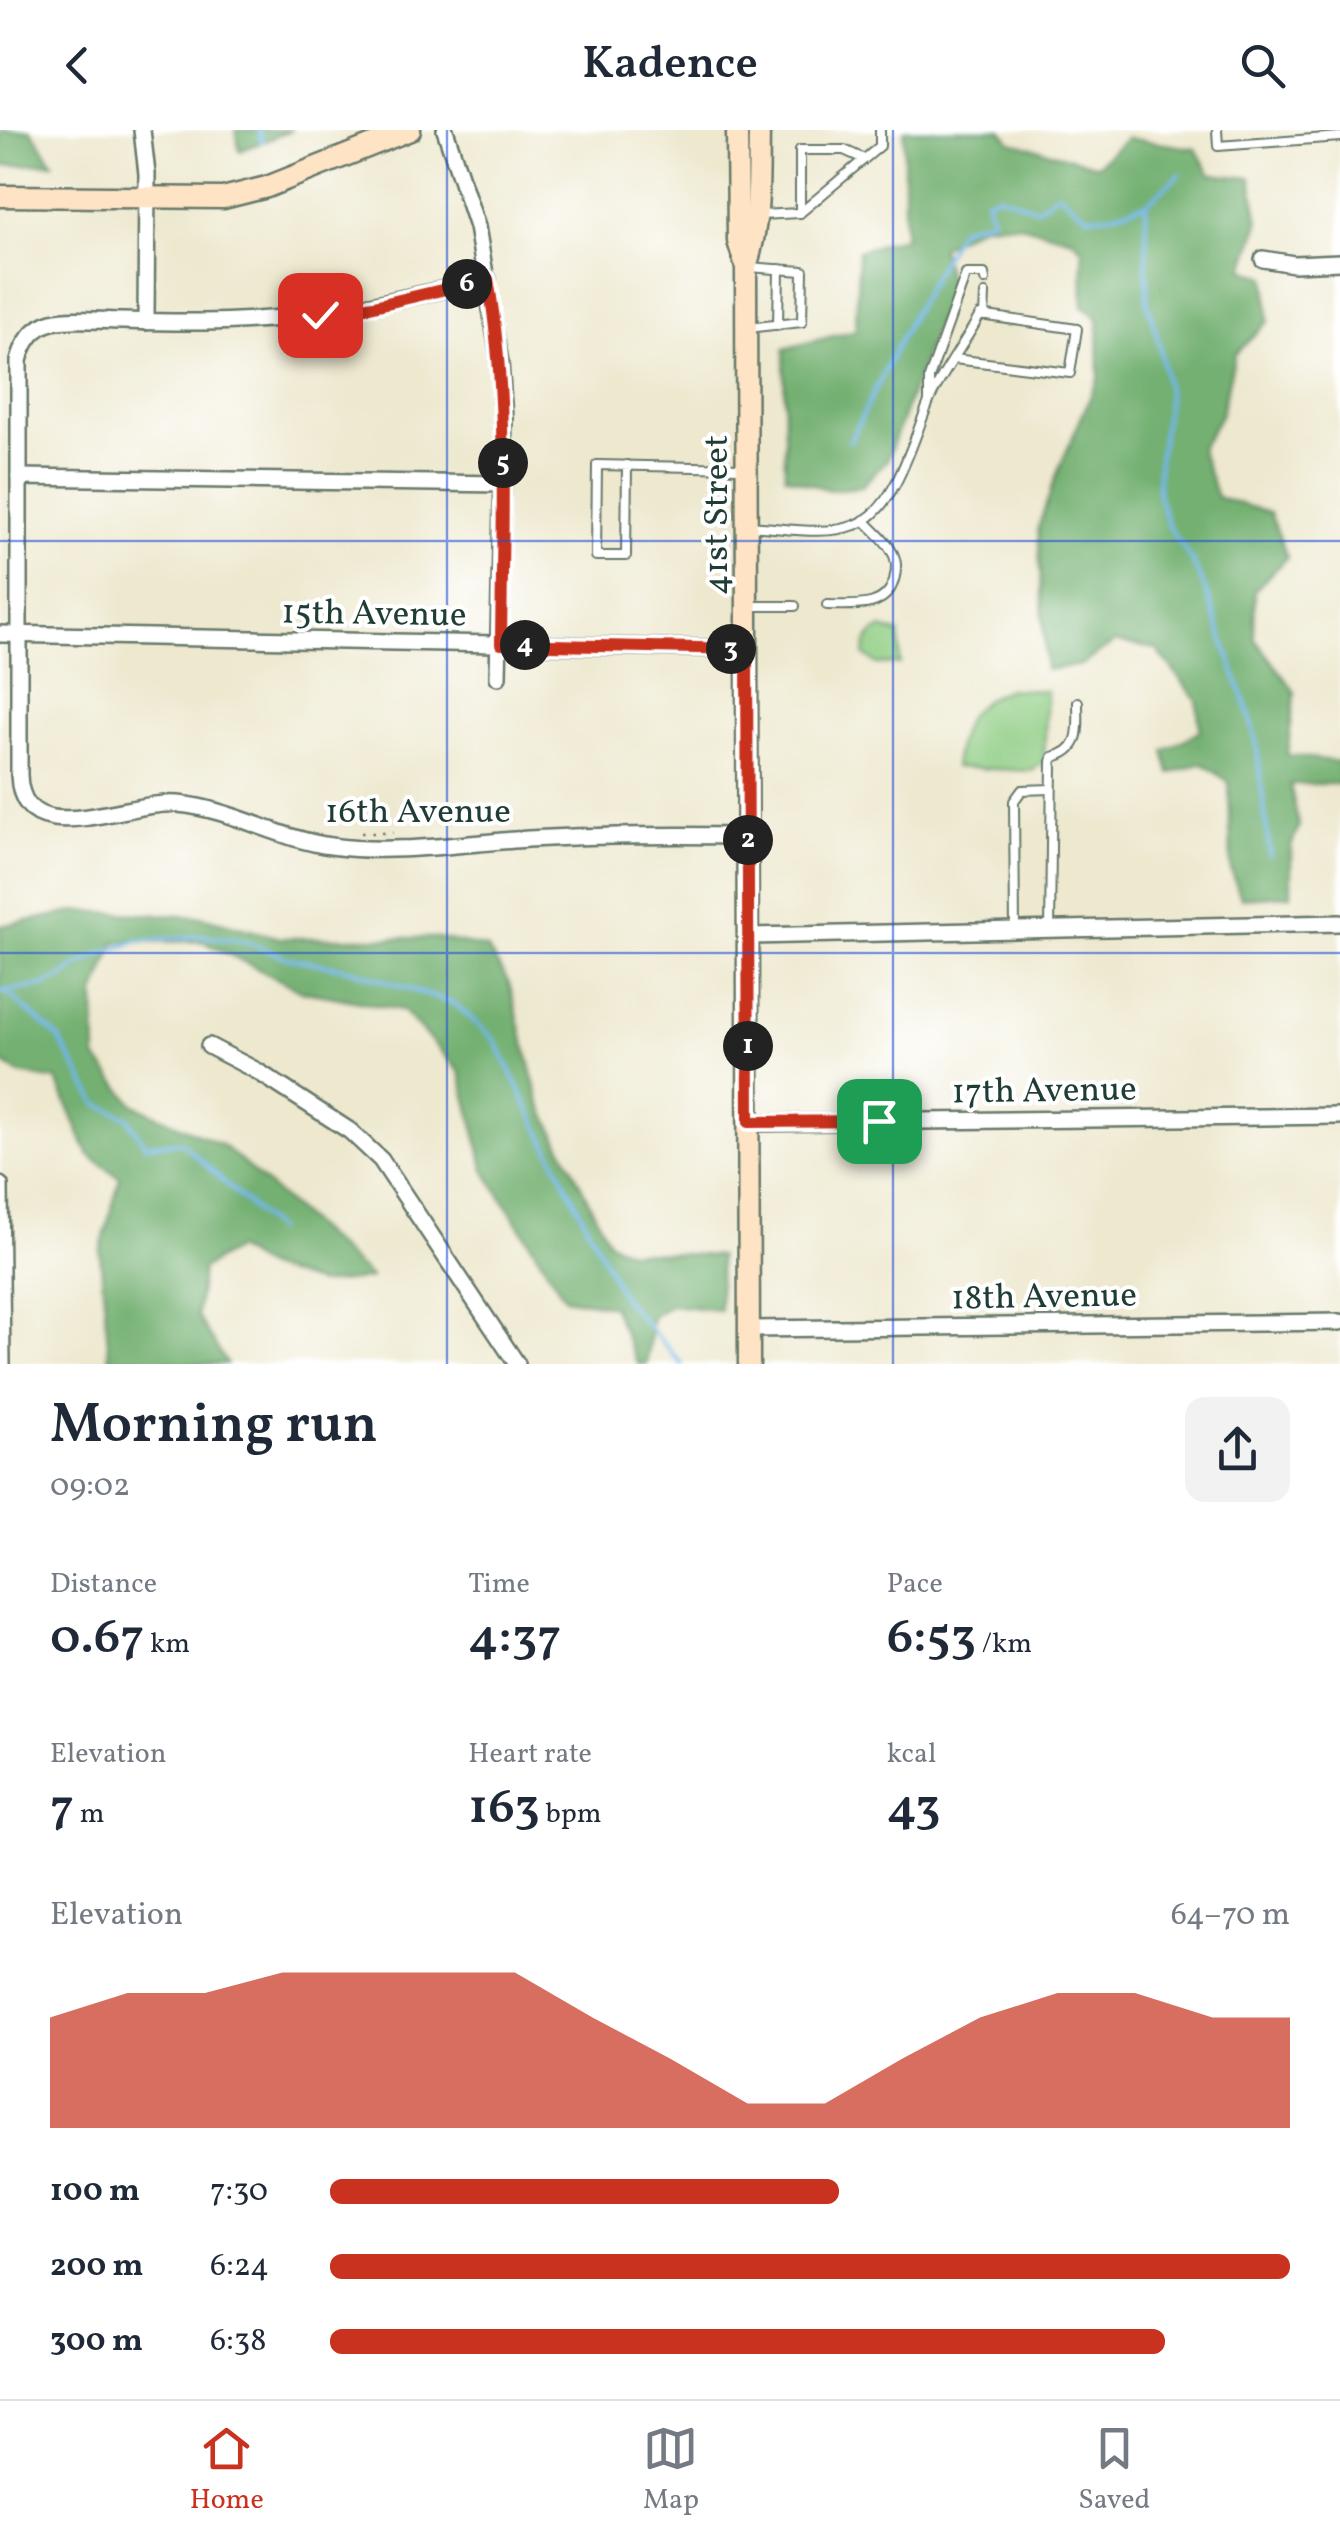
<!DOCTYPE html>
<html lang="en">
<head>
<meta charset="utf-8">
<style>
  :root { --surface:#fff; --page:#f2f2f3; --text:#1f2937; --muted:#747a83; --line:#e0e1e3; --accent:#c8321e }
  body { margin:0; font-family:Vollkorn,serif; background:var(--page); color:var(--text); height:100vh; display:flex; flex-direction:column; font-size:38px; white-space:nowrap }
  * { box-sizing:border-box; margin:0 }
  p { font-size:32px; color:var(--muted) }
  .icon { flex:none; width:55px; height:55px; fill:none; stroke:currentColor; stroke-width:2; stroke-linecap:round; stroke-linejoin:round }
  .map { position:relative; height:1234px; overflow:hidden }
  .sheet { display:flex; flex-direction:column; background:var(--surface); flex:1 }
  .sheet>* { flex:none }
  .pin { position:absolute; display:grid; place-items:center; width:85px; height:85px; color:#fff; margin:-42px; border-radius:20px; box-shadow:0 5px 15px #0006 }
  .km { position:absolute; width:50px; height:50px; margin:-25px; border-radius:50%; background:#222; color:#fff; font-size:28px; line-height:50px; text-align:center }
  .round { display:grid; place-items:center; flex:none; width:105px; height:105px; border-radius:20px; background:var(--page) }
  .summary { display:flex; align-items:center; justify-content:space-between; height:170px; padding:0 50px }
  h1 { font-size:55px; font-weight:600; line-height:75px }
  .stats { display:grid; grid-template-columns:repeat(3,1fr); gap:15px; height:170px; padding:10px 50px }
  .stats div { display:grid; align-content:center }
  .stats b { font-size:50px; font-weight:600 }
  .stats small { font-size:28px; font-weight:400 }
  .stats p { font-size:28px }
  .chart { height:280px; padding:20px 50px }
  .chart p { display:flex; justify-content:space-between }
  .chart svg { width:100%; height:180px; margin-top:10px; fill:var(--accent); opacity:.7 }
  ul { padding:0 50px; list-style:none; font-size:32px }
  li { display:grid; grid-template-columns:160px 120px 1fr; align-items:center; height:75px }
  li i { height:25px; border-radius:12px; background:var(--accent) }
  header { display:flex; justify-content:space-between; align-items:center; height:130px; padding:0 50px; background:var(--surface); font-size:45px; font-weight:600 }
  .tab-bar { display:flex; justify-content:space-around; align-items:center; height:140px; border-top:2px solid var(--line); background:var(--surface); font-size:28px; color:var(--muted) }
  .tab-bar a { display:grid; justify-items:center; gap:5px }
  .tab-bar .active { color:var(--accent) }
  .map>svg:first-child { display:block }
</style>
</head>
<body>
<header><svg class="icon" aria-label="back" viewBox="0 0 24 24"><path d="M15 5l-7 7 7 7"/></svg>Kadence<svg class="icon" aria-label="search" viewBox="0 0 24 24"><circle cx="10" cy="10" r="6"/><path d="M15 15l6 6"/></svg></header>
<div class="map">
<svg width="1340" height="1234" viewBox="0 0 1340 1234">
  <rect width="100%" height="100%" fill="#fff"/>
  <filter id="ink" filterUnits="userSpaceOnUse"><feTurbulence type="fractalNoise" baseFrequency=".01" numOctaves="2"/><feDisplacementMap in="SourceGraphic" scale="20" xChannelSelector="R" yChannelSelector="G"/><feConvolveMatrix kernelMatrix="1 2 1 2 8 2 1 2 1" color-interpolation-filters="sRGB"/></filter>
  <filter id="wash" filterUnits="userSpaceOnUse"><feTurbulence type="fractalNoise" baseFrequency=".0048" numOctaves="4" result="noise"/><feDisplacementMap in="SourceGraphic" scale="40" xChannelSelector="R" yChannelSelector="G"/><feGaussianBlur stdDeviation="2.25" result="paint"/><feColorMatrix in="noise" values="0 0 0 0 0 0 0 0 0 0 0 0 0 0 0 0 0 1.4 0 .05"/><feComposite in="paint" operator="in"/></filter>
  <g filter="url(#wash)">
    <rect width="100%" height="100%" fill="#ede8ce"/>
    <!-- green -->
    <g fill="#8fcd83" stroke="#57855c" stroke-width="2.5">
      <path d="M 882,498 L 899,504 L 900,534 L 877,534 L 864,525 C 865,511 869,505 882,498 Z"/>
      <path d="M 1009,559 L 1047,561 L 1044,631 L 1032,641 L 954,637 C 961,592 966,575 1009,559 Z"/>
    </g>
    <!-- forest -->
    <g fill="#73b071" stroke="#497652" stroke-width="2.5">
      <path d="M 0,0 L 31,0 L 53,33 L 0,36 Z"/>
      <path d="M 235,0 L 292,0 L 240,21 Z"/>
      <path d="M 904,0 L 1001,0 L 1011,12 L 1097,35 L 1127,8 L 1196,19 L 1210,44 L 1251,48 L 1259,93 L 1244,139 L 1266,147 L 1269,191 L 1235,224 L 1221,284 L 1200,319 L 1217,367 L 1270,383 L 1287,427 L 1255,460 L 1254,508 L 1295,562 L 1287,625 L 1340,632 L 1340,654 L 1290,654 L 1299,696 L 1291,717 L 1291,765 L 1241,768 L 1231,740 L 1229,652 L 1202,633 L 1170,644 L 1164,621 L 1200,601 L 1197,570 L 1156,519 L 1115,512 L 1081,535 L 1046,540 L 1038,398 L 1058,341 L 1099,247 L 1098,188 L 1083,176 L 1082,119 L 1073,109 L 1017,94 L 983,94 L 941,117 L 950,157 L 887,330 L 861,357 L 830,360 L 785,346 L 784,219 L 856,200 L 858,121 L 904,107 Z"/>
      <path d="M 79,781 L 201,787 L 280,808 L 438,808 L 487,818 L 509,853 L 540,973 L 609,1112 L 629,1121 L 719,1126 L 720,1180 L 671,1175 L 652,1187 L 647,1234 L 638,1234 L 612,1176 L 565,1168 L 485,1041 L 460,942 L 402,880 L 302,861 L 202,811 L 115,812 L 95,864 L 96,928 L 134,975 L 224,1016 L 371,1148 L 320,1154 L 267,1138 L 235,1119 L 202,1139 L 197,1186 L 227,1234 L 107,1234 L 109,1227 L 100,1122 L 120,1048 L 88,1024 L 57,950 L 20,944 L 0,931 L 0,796 Z"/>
    </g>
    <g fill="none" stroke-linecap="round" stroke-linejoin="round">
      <!-- stream -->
      <g stroke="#74b8ea" stroke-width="4">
        <path d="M 259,0 L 262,12"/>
        <path d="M 1180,44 L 1146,74 L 1147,171 L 1160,217 L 1168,267 L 1158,337 L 1158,365 L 1168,395 L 1193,433 L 1206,461 L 1249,584 L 1256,611 L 1270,726"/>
        <path d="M 850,311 L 911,187 L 960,98 L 992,89 L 986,69 L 1000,65 L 1036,79 L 1058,63 L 1088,86 L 1109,85 L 1145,74"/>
        <path d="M 5,861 L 58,907 L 97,974 L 127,987 L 145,1015 L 181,1012 L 276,1100"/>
        <path d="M 0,862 L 41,856 L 61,848 L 77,836 L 103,823 L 138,811 L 204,806 L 244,811 L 287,828 L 349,839 L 455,874 L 495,910 L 623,1168 L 682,1234"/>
      </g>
    </g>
  </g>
  <g filter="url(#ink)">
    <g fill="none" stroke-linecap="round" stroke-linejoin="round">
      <!-- lane casing -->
      <g stroke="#67796a" stroke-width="12">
        <g id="lane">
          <path d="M 1217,0 L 1218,16 L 1340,7"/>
          <path d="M 800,83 L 800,20 L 844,20 L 864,29"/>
          <path d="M 760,85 L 800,83 L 880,16 L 880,0"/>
          <path d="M 984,186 L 985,164"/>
          <path d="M 778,195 L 779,139"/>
          <path d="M 747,198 L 802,192 L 803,141 L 749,137"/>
          <path d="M 929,269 L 929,248 L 966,144 L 984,144 L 985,150"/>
          <path d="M 627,335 L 626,426 L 596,426 L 597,335 L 742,338"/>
          <path d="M 747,396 C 780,397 824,407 855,395 C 898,380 914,303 932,265 C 946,238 965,212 980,185 L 1077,199 L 1070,243 L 954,229"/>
          <path d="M 827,475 C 853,475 886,480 894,450 C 897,440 897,429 891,420 C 885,409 873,400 864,390"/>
          <path d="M 747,476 L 795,476"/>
          <path d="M 1015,801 L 1014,671 L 1022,660 L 1051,659"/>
          <path d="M 1050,801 L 1052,632 L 1053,627 C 1083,620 1078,598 1078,572"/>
        </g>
      </g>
      <!-- street casing -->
      <g stroke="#67796a" stroke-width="20">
        <g id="street">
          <path d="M 142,0 L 147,44 L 146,192"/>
          <path d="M 445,0 L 477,97 L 500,232 L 504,288 L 498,547"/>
          <path d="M 1263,129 L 1294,134 L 1340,132"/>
          <path d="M 488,149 C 404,169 323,188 237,191 C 198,193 160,192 121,191 C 99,191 73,187 52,192 C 33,197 23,214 19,231 L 19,645 C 22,726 128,669 178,674 C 232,679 278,709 331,716 C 395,725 464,713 528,709 C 601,705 674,705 748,706"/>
          <path d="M 19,347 L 503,354"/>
          <path d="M 0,504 L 747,519"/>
          <path d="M 747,806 L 1340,793"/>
          <path d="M 209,916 L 257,941 L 350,1001 L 381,1030 L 517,1234"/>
          <path d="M 749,993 L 1340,986"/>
          <path d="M 0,1055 L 2,1234"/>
          <path d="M 749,1199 L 1340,1192"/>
        </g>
      </g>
      <!-- secondary casing -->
      <g stroke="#67796a" stroke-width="25">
        <g id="secondary">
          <path d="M 737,0 L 738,111 L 746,137 L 749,1234"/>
          <path d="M 0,66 L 223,68 L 267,57 L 410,0"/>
          <path d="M 746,137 C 761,92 758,46 759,0"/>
        </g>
      </g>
      <!-- path -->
      <path stroke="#67796a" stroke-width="2.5" stroke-dasharray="2.5 8" stroke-linecap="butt" d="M 361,703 L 393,703"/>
      <!-- lane -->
      <use href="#lane" stroke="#fff" stroke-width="8"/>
      <!-- street -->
      <use href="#street" stroke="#fff" stroke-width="15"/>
      <!-- secondary -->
      <use href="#secondary" stroke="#fee4c5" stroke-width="20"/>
    </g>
  </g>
  <g fill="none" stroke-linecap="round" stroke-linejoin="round" filter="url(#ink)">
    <!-- route casing -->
    <g stroke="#fff" stroke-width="20">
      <path id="route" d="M 320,185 L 374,176 L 488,149 C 509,270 502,392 501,514 L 747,519 L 749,992 L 879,991"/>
    </g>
    <!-- route -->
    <use href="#route" stroke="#c8321e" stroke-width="12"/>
  </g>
  <!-- grid -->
  <path fill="none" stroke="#1d4ed8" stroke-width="2.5" stroke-opacity="0.55" d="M 447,0 L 447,1234M 893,0 L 893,1234M 0,411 L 1340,411M 0,823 L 1340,823"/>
  <g text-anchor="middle" stroke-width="8" stroke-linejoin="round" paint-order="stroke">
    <!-- street labels -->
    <g font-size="35" fill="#1f3d34" stroke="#fff">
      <text transform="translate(715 385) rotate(-90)" y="12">41st Street</text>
      <text transform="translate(374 482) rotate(1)" y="12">15th Avenue</text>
      <text x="418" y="692">16th Avenue</text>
      <text transform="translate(1044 959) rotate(-1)" y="12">17th Avenue</text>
      <text transform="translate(1044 1165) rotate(-1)" y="12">18th Avenue</text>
    </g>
  </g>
</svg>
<div class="pin" style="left:879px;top:991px;background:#1e9e55"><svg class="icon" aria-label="arrive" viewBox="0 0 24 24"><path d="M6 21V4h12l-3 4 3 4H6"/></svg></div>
<div class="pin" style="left:320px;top:185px;background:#d93025"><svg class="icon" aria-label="check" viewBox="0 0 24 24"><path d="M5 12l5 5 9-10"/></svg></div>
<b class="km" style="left:748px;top:916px">1</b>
<b class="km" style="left:748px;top:710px">2</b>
<b class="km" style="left:731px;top:519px">3</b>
<b class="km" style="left:525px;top:515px">4</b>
<b class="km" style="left:503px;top:333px">5</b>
<b class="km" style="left:467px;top:154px">6</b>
</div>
<section class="sheet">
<div class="summary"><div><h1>Morning run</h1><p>09:02</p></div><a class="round"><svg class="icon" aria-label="share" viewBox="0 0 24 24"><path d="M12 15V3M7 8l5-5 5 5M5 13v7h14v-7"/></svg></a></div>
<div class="stats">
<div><p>Distance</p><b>0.67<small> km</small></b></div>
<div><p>Time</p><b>4:37</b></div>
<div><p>Pace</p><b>6:53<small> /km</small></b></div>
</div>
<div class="stats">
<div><p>Elevation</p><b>7<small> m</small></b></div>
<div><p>Heart rate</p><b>163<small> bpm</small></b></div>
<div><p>kcal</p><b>43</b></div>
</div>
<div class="chart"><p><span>Elevation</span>64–70 m</p>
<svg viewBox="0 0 160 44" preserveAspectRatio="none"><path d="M0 44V17L10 11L20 11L30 6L40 6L50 6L60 6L70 17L80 27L90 38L100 38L110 27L120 17L130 11L140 11L150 17L160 17V44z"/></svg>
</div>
<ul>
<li><b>100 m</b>7:30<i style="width:53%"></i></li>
<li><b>200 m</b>6:24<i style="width:100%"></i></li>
<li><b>300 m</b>6:38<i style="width:87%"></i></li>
</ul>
</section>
<nav class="tab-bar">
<a class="active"><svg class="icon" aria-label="home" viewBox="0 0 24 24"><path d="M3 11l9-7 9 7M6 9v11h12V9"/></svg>Home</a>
<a><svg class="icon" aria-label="map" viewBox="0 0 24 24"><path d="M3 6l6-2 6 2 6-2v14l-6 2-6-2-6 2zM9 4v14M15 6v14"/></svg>Map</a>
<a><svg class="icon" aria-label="saved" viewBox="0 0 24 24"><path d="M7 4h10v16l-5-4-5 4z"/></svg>Saved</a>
</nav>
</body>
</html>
